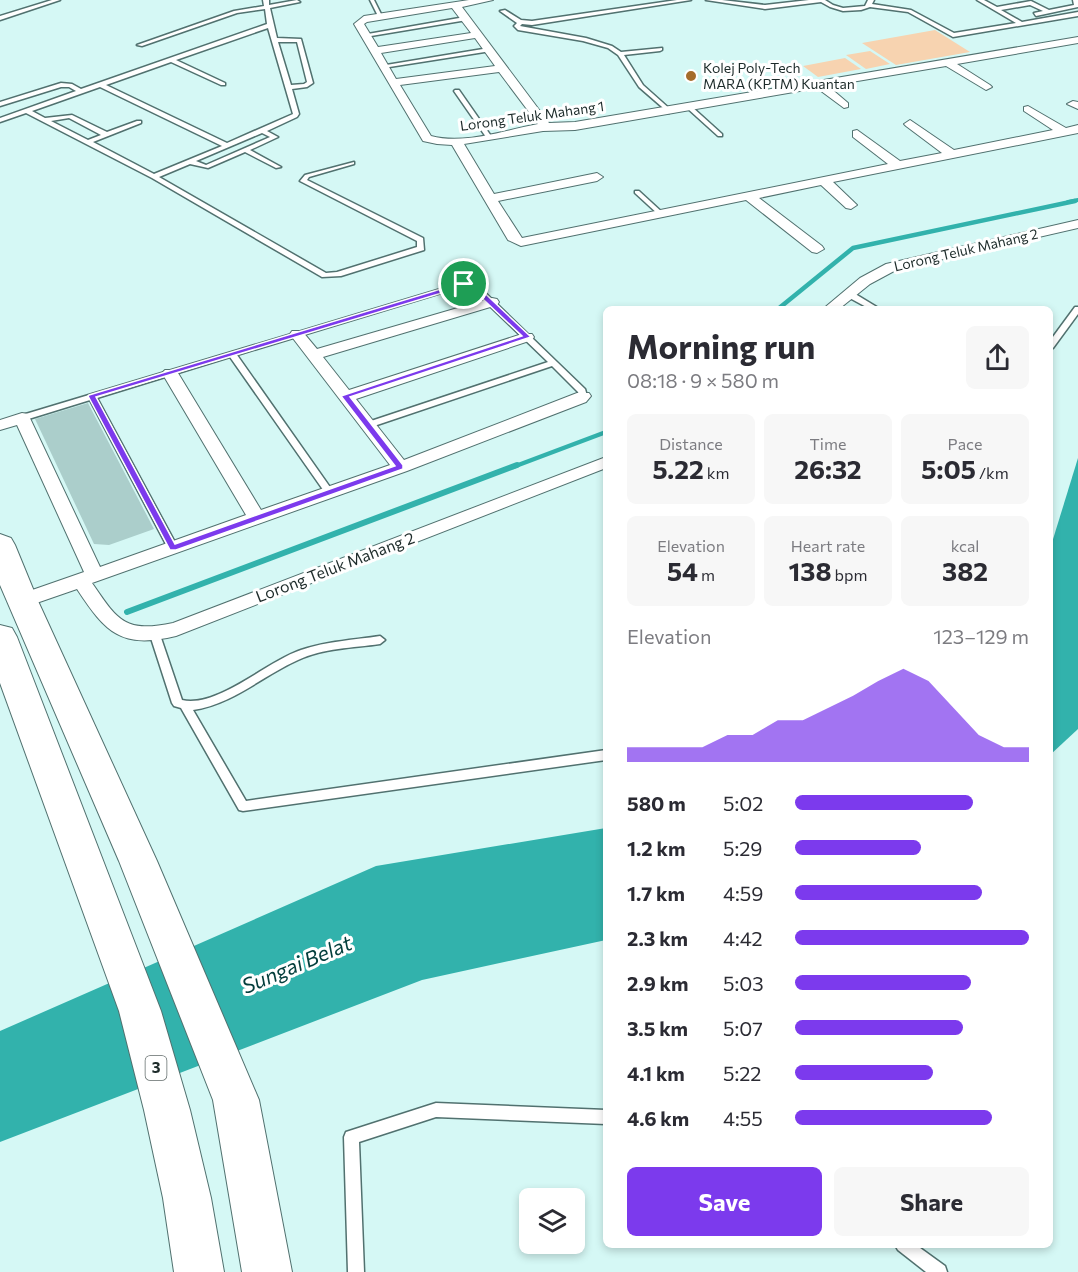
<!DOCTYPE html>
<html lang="en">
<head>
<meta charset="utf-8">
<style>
  :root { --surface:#fff; --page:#f7f7f7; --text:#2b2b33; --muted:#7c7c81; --accent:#7c3aed }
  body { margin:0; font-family:Commissioner,sans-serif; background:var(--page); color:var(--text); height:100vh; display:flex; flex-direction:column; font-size:22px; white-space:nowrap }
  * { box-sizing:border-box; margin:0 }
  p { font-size:20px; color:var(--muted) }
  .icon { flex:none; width:33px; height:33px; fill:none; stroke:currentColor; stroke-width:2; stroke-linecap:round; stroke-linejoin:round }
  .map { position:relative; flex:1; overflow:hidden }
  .sheet { position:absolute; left:603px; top:306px; width:450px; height:942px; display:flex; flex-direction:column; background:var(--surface); border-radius:9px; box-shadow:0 3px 9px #0003 }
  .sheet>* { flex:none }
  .tools { position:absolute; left:519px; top:1188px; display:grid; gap:12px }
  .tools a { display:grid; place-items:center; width:66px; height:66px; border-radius:9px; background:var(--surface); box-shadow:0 3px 9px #0003; font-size:30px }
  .pin { position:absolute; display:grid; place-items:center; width:51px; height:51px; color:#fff; margin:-26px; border:3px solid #fff; border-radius:50%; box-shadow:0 2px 6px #0007 }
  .round { display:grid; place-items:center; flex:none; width:63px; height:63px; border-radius:9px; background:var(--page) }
  .overview { display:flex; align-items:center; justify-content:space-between; height:102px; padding:0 24px }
  h1 { font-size:33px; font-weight:700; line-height:45px }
  .metrics { display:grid; grid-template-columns:repeat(3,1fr); gap:9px; height:102px; padding:6px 24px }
  .metrics div { display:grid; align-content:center; border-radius:9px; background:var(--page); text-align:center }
  .metrics b { font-size:26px; font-weight:700 }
  .metrics small { font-size:16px; font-weight:400 }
  .metrics p { font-size:16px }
  .chart { height:168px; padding:12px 24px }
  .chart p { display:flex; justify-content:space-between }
  .chart svg { width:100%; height:108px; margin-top:6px; fill:var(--accent); opacity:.7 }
  .action { display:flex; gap:12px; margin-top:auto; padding:12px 24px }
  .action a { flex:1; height:69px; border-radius:9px; background:var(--accent); color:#fff; font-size:24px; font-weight:700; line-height:69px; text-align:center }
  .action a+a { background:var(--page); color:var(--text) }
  ul { padding:0 24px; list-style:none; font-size:20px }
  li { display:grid; grid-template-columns:96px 72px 1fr; align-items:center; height:45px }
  li i { height:15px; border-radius:8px; background:var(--accent) }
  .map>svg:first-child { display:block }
</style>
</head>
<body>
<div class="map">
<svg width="1078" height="1272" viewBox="0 0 1078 1272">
  <rect width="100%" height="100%" fill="#d5f8f5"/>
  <!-- green -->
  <g fill="#f7d3b0">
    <path d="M 935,30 L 970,52 L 896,65 L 862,43 Z"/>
    <path d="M 870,51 L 890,64 L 866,69 L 846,55 Z"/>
    <path d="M 845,58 L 861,69 L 818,77 L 803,66 Z"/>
  </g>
  <!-- water -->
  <g fill="#32b2ac">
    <path d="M 1078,458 L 1078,729 L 1050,755 L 1050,549 Z"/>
    <path d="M 606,828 L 606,940 L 422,980 L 0,1142 L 0,1031 L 376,866 Z"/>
  </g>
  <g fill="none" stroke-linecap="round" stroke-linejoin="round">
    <!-- stream-far2 -->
    <path stroke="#32b2ac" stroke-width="4" d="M 1068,202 L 1078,200"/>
    <!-- stream-far1 -->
    <g stroke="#32b2ac" stroke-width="4.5">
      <path d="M 778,309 L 853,248 L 1075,201"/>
      <path d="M 513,467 L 606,432"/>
    </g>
    <!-- stream -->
    <path stroke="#32b2ac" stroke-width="6" d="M 127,612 L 517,465"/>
  </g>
  <!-- building -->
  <path fill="#abcecb" d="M 88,403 L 154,529 L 109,545 L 94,544 L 35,419 Z"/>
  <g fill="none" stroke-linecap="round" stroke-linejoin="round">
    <!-- lane casing -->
    <g stroke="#51716f" stroke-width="3">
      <g id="lane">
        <path d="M 52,0 L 60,0 L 0,20 L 0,16 Z"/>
        <path d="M 263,0 L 269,0 L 269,5 L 297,0 L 300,2 L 270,8 L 277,38 L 301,39 L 313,83 L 307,87 L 292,89 L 299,114 L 297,117 L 267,131 L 278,137 L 250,150 L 281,167 L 276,168 L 245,152 L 208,168 L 190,164 L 159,177 L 326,273 L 337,272 L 417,247 L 417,241 L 300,181 L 305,175 L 354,162 L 354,164 L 309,177 L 307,180 L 423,238 L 424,250 L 341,276 L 322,277 L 152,178 L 26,113 L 0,122 L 0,118 L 76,91 L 69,87 L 61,87 L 0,106 L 0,102 L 61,83 L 72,84 L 81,89 L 267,24 L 265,9 L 237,13 L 142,46 L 137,45 L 234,11 L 264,6 ZM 268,28 L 293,114 L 227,143 L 106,85 L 171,62 L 221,85 L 225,85 L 225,83 L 176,60 ZM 278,42 L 297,42 L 307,82 L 304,84 L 291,85 ZM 100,87 L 222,146 L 154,174 L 93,142 L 141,123 L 141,121 L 137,121 L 107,132 L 72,115 L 45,118 L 32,111 ZM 69,118 L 101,135 L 88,140 L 51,121 ZM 262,133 L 270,137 L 206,165 L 196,161 Z"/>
        <path d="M 370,0 L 374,0 L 383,18 L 379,18 Z"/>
        <path d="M 677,0 L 691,0 L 532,25 L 522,24 L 520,26 L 586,38 L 612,46 L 621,52 L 662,48 L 662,50 L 660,51 L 624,55 L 643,85 L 671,110 L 672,111 L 669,113 L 639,87 L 618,55 L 608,48 L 583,41 L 518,30 L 514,26 L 517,23 L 500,11 L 505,10 L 521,20 L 532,21 Z"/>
        <path d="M 706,0 L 722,0 L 765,5 L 809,0 L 825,0 L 833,5 L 843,8 L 865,6 L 868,0 L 874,0 L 872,4 L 911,10 L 954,33 L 1016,23 L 977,0 L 984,0 L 997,7 L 1031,1 L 1049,10 L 1074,5 L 1073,0 L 1078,0 L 1078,7 L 1036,16 L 1034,13 L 1043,11 L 1030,5 L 1001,10 L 1022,22 L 1078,12 L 1078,16 L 953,37 L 908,12 L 870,7 L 861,10 L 843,11 L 830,7 L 821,2 L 765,9 Z"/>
        <path d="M 465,17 L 467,20 L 365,37 L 362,35 Z"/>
        <path d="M 489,48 L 492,50 L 491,51 L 383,68 L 380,66 Z"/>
        <path d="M 455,90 L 459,90 L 491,136 L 490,137 L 486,137 L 454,91 Z"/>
        <path d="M 687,106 L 691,106 L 722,134 L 722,136 L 718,136 L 687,108 Z"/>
        <path d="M 635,191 L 639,191 L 663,213 L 663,215 L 659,215 L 635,193 Z"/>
        <path d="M 464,282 L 474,282 L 585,389 L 587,396 L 586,398 L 580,398 L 578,392 L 552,366 L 371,427 L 365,427 L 365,423 L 548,362 L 469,286 L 464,286 L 237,355 L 332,490 L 334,492 L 332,494 L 326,494 L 230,357 L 97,398 L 178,548 L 176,550 L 173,551 L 168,548 L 90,400 L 22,421 L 18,418 L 19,416 Z"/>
        <path d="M 846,292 L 852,292 L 880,309 L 870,309 L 846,296 Z"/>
        <path d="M 1075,307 L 1078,307 L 1078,314 L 1053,348 L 1050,348 L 1050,341 Z"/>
        <path d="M 155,631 L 160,635 L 182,700 C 218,708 267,661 301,650 C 327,641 354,640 380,636 L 385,640 L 380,644 C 353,648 323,648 298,660 C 262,676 233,704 193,710 L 246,801 L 606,750 L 606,760 L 243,811 L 239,810 L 181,708 L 174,706 L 172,703 L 150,635 Z"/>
        <path d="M 436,1103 L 606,1110 L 606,1124 L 436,1117 L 359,1142 L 364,1272 L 348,1272 L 344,1137 L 346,1132 Z"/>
        <path d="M 895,1245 L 916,1245 L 945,1266 L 947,1272 L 926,1272 L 898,1250 Z"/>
      </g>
    </g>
    <!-- street casing -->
    <g stroke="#51716f" stroke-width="2">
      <g id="street">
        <path d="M 469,0 L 493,0 L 462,7 L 549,123 L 575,122 L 1078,37 L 1078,43 L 957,64 L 990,85 L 992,87 L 986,90 L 946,66 L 828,86 L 848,103 L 848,107 L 844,108 L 817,88 L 575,130 L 543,131 L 464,144 L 494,194 L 597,173 L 603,177 L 597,181 L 498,201 L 522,238 L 888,164 L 853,137 L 853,131 L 857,130 L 900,161 L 942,153 L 906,126 L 904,124 L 910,120 L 954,150 L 1053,130 L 1024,111 L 1024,107 L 1028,106 L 1066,128 L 1078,125 L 1078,133 L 833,182 L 857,205 L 851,209 L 846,208 L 821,185 L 759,198 L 822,246 L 824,249 L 817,253 L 812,252 L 746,200 L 521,246 L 508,240 L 452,145 L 437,144 L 423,141 L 354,24 L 364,16 ZM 452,8 L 471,33 L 378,47 L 364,24 L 367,22 ZM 475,38 L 495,66 L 396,79 L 381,53 ZM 499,72 L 538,124 C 506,130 464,145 431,136 L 400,85 Z"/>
        <path d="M 1073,101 L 1078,102 L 1078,109 L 1067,104 Z"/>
        <path d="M 1078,220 L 1078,228 L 896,270 L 870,284 L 839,309 L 823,309 L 860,278 L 886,264 Z"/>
        <path d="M 492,298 L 497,299 L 499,302 L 497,305 L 323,357 L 349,390 L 522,334 L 532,334 L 534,337 L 532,340 L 356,399 L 404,460 L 577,393 L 589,393 L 591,396 L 586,402 L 407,471 L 92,583 C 118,621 125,633 173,623 L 606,457 L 606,468 L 176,636 C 121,649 106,633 77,589 L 22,608 L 15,606 L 13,601 L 15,596 L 84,572 L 17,425 L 0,430 L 0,420 L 22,413 L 28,414 L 100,567 L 246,515 L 162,373 L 165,370 L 175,370 L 178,373 L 261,510 L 390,465 L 292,337 L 290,334 L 292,331 L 302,331 L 317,349 Z"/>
      </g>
    </g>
    <!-- highway casing -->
    <g stroke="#51716f" stroke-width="2">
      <g id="highway">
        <path d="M 0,534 L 11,538 L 15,545 L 38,601 L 157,861 L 259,1100 L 292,1272 L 242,1272 L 213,1100 L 119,861 L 0,585 Z"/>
        <path d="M 0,625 L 12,628 L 17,637 L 161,1011 L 190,1110 L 211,1198 L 224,1272 L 174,1272 L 163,1198 L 144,1110 L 119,1011 L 0,683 Z"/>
      </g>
    </g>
    <!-- lane -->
    <use href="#lane" fill="#fff" fill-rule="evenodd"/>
    <!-- street -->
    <use href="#street" fill="#fff" fill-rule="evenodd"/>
    <!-- highway -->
    <use href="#highway" fill="#fff" fill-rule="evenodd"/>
  </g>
  <!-- route -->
  <path fill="#7c3aed" stroke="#fff" stroke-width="1.5" fill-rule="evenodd" d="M 464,282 L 473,282 L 531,337 L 350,397 L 403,465 L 403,469 L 176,550 L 170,550 L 88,396 L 89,395 ZM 465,286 L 469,286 L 522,336 L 341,396 L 395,466 L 175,544 L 96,397 Z"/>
  <!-- markers -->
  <circle fill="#a56c2b" stroke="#fff" stroke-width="2" cx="691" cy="76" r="6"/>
  <g text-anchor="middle" stroke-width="6" stroke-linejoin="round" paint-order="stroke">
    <!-- far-poi labels -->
    <g font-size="14" fill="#1d2b2a" stroke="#fff" text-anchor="start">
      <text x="703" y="73">Kolej Poly-Tech<tspan x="703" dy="16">MARA (KPTM) Kuantan</tspan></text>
    </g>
    <!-- far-street labels -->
    <g font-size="14" fill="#1d2b2a" stroke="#fff">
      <text transform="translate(532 116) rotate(-8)" y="5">Lorong Teluk Mahang 1</text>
      <text transform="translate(966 250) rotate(-13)" y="5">Lorong Teluk Mahang 2</text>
    </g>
    <!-- shield labels -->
    <rect fill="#fff" stroke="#616b6a" stroke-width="1.5" x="145.5" y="1056" width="21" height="24" rx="4.5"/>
    <g font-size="15" font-weight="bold" fill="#1d2b2a">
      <text x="156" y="1073">3</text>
    </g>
    <!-- street labels -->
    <g font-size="16" fill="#1d2b2a" stroke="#fff">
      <text transform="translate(335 567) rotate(-21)" y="6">Lorong Teluk Mahang 2</text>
    </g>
    <!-- near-water labels -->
    <g font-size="21" font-style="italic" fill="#033e3c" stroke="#fff">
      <text transform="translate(297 965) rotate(-23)" y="7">Sungai Belat</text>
    </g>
  </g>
</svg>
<div class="tools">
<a><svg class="icon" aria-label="layers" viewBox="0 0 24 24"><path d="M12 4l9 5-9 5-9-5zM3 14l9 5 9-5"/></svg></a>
</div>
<div class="pin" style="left:464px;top:284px;background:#1e9e55"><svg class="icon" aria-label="arrive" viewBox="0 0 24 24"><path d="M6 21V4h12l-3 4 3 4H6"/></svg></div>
<section class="sheet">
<div class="overview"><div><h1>Morning run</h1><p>08:18 · 9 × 580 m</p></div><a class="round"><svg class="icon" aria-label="share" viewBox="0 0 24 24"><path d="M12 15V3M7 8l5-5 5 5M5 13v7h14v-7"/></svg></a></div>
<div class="metrics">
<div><p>Distance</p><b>5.22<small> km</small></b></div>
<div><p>Time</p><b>26:32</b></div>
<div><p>Pace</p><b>5:05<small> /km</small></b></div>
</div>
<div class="metrics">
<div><p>Elevation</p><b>54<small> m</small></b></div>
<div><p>Heart rate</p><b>138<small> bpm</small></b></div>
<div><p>kcal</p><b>382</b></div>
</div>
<div class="chart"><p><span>Elevation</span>123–129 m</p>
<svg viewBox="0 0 160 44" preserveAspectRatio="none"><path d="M0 44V38L10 38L20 38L30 38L40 33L50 33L60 27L70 27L80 22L90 17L100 11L110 6L120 11L130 22L140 33L150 38L160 38V44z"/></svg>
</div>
<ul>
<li><b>580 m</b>5:02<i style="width:76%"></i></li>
<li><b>1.2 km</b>5:29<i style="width:54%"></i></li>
<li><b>1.7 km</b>4:59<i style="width:80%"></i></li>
<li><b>2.3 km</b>4:42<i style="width:100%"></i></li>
<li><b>2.9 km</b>5:03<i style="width:75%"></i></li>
<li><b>3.5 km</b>5:07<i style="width:72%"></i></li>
<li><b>4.1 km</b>5:22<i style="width:59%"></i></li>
<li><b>4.6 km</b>4:55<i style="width:84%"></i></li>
</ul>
<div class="action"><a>Save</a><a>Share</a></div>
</section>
</div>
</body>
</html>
